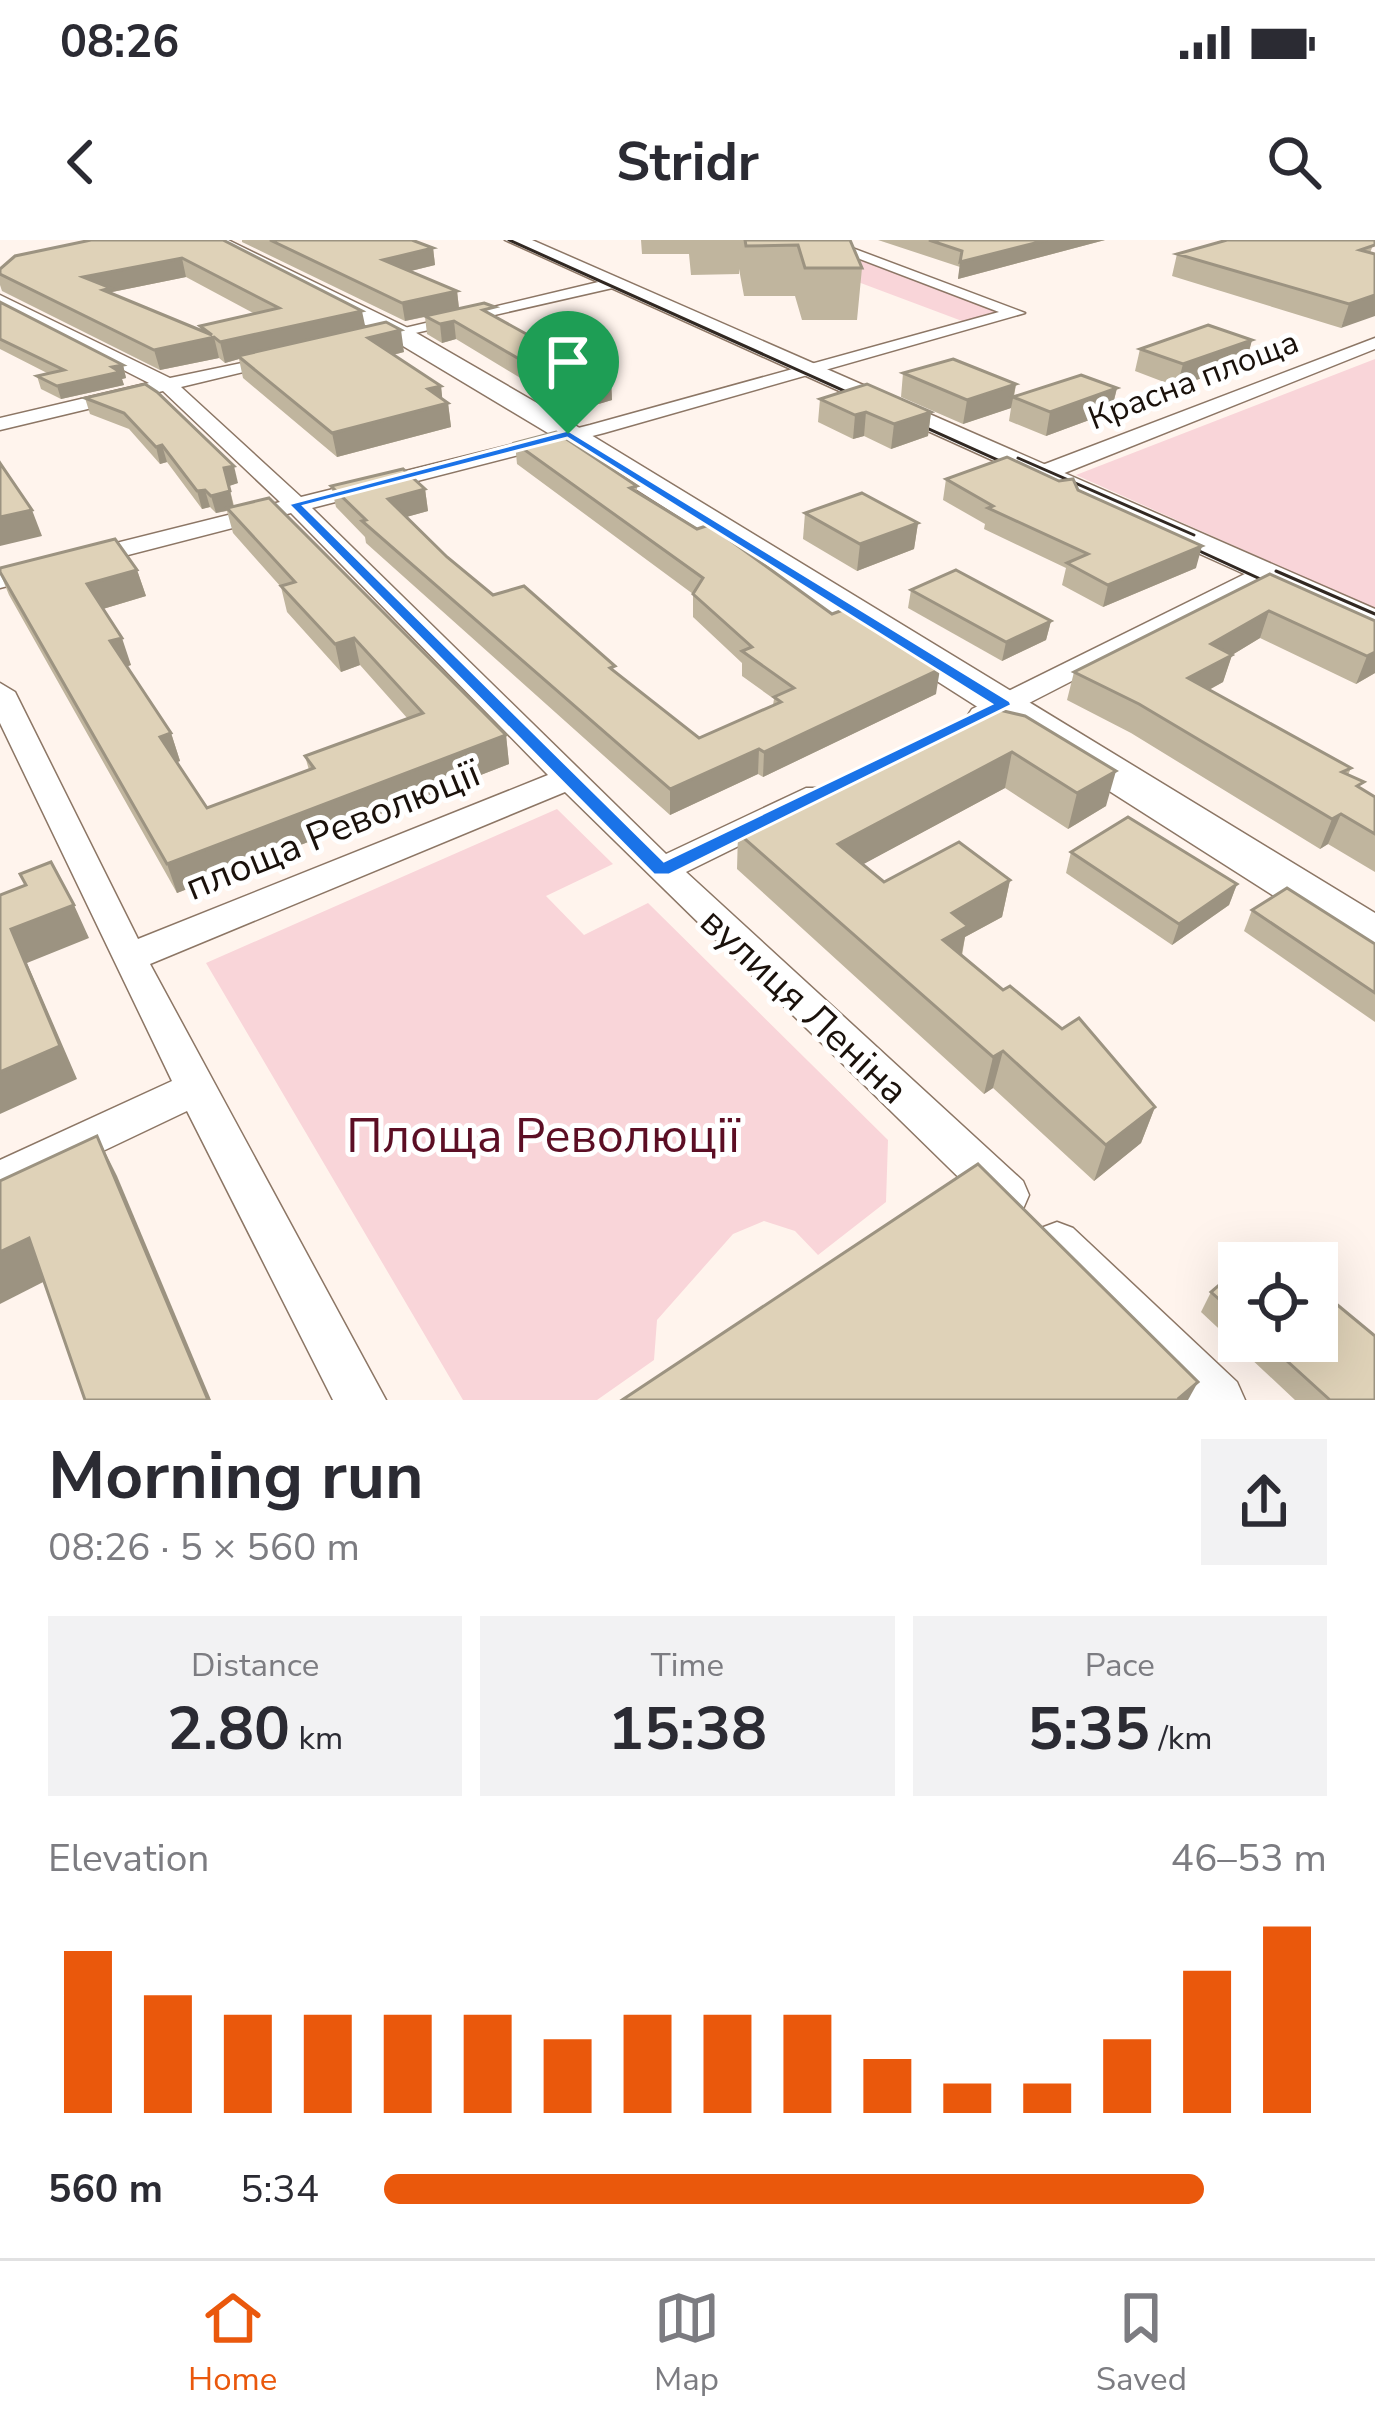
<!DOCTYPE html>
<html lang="en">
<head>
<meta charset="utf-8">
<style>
  :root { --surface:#fff; --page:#f2f2f3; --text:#2b2b33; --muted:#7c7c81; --line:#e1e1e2; --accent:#ea580c }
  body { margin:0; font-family:"Nunito Sans",sans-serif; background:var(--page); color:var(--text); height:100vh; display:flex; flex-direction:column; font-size:45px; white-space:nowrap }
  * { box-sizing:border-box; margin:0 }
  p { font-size:39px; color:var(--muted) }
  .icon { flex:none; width:66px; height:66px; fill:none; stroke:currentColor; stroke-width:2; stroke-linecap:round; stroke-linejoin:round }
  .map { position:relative; height:1160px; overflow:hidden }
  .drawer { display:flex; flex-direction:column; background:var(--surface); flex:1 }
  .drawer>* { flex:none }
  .fabs { position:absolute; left:1218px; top:1002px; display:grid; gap:24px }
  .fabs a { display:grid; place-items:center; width:120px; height:120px; border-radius:0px; background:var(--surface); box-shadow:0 12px 48px #0002; font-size:60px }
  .pin { position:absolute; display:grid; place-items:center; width:102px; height:102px; color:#fff; margin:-123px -51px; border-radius:50% 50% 50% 0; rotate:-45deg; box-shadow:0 0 12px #0007 }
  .pin .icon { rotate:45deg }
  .round { display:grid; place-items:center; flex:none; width:126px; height:126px; border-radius:0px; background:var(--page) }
  .overview { display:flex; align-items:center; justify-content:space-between; height:204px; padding:0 48px }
  h1 { font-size:66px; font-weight:700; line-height:90px }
  .figures { display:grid; grid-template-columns:repeat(3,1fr); gap:18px; height:204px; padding:12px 48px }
  .figures div { display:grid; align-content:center; border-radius:0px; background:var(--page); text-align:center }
  .figures b { font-size:60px; font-weight:700 }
  .figures small { font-size:33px; font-weight:400 }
  .figures p { font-size:33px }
  .chart { height:336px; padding:24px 48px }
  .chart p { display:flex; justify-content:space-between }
  .chart svg { width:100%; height:216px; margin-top:12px; stroke:var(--accent); stroke-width:6 }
  ul { padding:0 48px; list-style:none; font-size:39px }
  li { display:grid; grid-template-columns:192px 144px 1fr; align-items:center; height:90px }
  li i { height:30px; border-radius:15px; background:var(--accent) }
  .status { display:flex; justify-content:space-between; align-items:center; height:84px; padding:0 60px; background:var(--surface); direction:ltr }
  .status svg { height:33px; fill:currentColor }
  header { display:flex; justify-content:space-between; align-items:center; height:156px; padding:0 48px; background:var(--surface); font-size:54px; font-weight:700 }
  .tab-bar { display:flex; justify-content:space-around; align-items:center; height:168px; border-top:3px solid var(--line); background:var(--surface); font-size:33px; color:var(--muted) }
  .tab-bar a { display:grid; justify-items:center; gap:6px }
  .tab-bar .active { color:var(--accent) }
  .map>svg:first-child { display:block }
</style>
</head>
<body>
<div class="status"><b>08:26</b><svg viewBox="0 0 49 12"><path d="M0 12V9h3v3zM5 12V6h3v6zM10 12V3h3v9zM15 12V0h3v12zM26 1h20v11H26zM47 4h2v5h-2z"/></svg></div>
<header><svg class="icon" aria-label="back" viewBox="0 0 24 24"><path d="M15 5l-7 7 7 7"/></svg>Stridr<svg class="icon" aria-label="search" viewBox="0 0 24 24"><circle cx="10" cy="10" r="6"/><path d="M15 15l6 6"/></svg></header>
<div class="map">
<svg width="1375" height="1160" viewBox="0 0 1375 1160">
  <rect width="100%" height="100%" fill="#fff4ed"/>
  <!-- green -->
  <g fill="#f9d5d9">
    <path d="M 746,0 L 807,0 L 1010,73 L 970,84 Z"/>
    <path d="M 1375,119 L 1375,369 L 1076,235 Z"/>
    <path d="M 557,569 L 613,624 L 546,656 L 584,695 L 648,663 L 888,900 L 886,962 L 818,1015 L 795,991 L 764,981 L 733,994 L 657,1080 L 654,1120 L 597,1160 L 463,1160 L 206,723 Z"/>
  </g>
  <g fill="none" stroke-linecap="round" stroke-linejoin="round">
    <!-- minor casing -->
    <g stroke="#8c7665" stroke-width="3">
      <g id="minor">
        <path d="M 810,0 L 831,0 L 1025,73 L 604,193 L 312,268 L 666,614 L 806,548 L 828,548 L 833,555 L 828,562 L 686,632 L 1023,941 L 1029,955 L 1023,969 L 1007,974 L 991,969 L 565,552 L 150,724 L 386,1160 L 333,1160 L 187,871 L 0,960 L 0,920 L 172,841 L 0,483 L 0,443 L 15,452 L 138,699 L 548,535 L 291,273 L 0,348 L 0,332 L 280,262 L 163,151 L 0,190 L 0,178 L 149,143 L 0,67 L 0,55 L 170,138 L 289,113 L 289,121 L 181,147 L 301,257 L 590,185 L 999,72 Z"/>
        <path d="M 611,39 L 617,41 L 617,47 L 367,104 L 358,99 Z"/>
        <path d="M 1375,98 L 1375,109 L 1057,236 L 1035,239 L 1024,232 Z"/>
        <path d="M 1265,324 L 1274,327 L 1278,332 L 1274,337 L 994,481 L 972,481 L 968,475 L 972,469 Z"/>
        <path d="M 1057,982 L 1073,988 L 1237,1142 L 1245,1160 L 1183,1160 L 1041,1018 L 1034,1003 L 1041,988 Z"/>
      </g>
    </g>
    <!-- secondary casing -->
    <g stroke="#8c7665" stroke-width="3">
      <g id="secondary">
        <path d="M 202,0 L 228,0 L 406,87 L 568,181 L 1375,673 L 1375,714 L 1357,709 L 548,193 L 388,97 Z"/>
        <path d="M 505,0 L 532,0 L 1375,369 L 1375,393 Z"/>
      </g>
    </g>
    <!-- minor -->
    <use href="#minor" fill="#fff" fill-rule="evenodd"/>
    <!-- secondary -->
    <use href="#secondary" fill="#fff" fill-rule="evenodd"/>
    <!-- tram -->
    <g stroke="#312822" stroke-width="3">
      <path d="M 509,0 L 1029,234"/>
      <path d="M 1018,218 L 1194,295"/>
      <path d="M 1171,298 L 1291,353"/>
      <path d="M 1276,331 L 1375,374"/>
    </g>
  </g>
  <!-- wall -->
  <g fill="#c0b59e" fill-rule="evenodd">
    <path d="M 223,0 L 404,112 L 393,115 L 441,146 L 442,159 L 448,163 L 451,187 L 337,217 L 243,138 L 239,119 L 225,123 L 219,118 L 160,130 L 2,51 L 0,45 L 0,29 ZM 186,37 L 255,74 L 200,86 L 201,91 L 112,54 L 112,52 Z"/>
    <path d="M 242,0 L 412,0 L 433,8 L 435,25 L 411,31 L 457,51 L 459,68 L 496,77 L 611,141 L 612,160 L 575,171 L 456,99 L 442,103 L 427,94 L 425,77 L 405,81 L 242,2 Z"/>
    <path d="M 641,0 L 850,0 L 862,28 L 857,80 L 802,80 L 795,56 L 744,56 L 739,29 L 739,34 L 691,35 L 689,14 L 642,14 Z"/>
    <path d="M 878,0 L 1105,0 L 958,39 L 960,27 Z"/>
    <path d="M 1375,0 L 1341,88 L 1172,36 L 1177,14 Z"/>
    <path d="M 0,62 L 123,125 L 126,138 L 122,139 L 124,145 L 61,159 L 41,149 L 37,136 L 49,134 L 0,109 Z"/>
    <path d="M 1252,100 L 1246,122 L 1177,147 L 1135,131 L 1140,109 Z"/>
    <path d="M 903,133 L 1016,144 L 1014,157 L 1117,148 L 1111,172 L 1046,196 L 1009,181 L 1011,168 L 963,184 L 901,157 Z"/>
    <path d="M 145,144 L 238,243 L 229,246 L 234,266 L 506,495 L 509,524 L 177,653 L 9,355 L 0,333 L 137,330 L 146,356 L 103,369 L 131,425 L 127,426 L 171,493 L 180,521 L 177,522 L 207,568 L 309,530 L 305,516 L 408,479 L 360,425 L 341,432 L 287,372 L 281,347 L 233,293 L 227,271 L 216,273 L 210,267 L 202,269 L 167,222 L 160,224 L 129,189 L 90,174 L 85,158 Z"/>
    <path d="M 820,159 L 931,172 L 928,196 L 891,209 L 864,196 L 853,199 L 818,182 Z"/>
    <path d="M 515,203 L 637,246 L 637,253 L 936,454 L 763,537 L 758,534 L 670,575 L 366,303 L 365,297 L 336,267 L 331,246 L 425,249 L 428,271 L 406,277 L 447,317 L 493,355 L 615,431 L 699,498 L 773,465 L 774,459 L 742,436 L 742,423 L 693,377 L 693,354 L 517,224 Z"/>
    <path d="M 946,239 L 1078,250 L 1196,328 L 1103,367 L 1062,345 L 1066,328 L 984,289 L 985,284 L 943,260 Z"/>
    <path d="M 805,273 L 918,283 L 914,309 L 857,331 L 803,299 Z"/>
    <path d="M 1270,334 L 1375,381 L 1375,433 L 1356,444 L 1260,398 L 1232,415 L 1223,442 L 1209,450 L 1351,528 L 1348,535 L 1361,549 L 1375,557 L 1375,632 L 1328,604 L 1320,609 L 1131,493 L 1067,460 L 1074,432 Z"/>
    <path d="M 911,350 L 1051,381 L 1046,400 L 1002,421 L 908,368 Z"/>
    <path d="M 991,468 L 1106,566 L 1068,589 L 1005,548 L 863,624 L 884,642 L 1010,640 L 1002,677 L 965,697 L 962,716 L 1003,750 L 1155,867 L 1141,903 L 1094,941 L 993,848 L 984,854 L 737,629 L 738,593 L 779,574 L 780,567 Z"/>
    <path d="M 1071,612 L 1237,644 L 1229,665 L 1172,705 L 1066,633 Z"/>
    <path d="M 1252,670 L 1375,704 L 1375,782 L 1244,691 Z"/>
    <path d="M 1239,1028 L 1239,1101 L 1317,1101 L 1375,1160 L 1295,1160 L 1201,1072 L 1211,1052 Z"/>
  </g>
  <!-- shaded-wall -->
  <g fill="#9c9381">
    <path d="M 1047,0 L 1105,0 L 958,39 L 960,22 Z"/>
    <path d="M 433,8 L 435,25 L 386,37 L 383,20 Z"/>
    <path d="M 182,18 L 186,37 L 112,52 L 116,68 L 83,37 Z"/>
    <path d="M 457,51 L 459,69 L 405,81 L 402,63 Z"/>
    <path d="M 1375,55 L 1375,76 L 1341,88 L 1349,64 Z"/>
    <path d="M 362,71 L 366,90 L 238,116 L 239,119 L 225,123 L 220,102 Z"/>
    <path d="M 454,81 L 456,99 L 442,103 L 440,84 Z"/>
    <path d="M 401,90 L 404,112 L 372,120 L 368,98 Z"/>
    <path d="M 214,97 L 219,118 L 160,130 L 154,110 Z"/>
    <path d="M 1252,100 L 1246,122 L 1177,147 L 1183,124 Z"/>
    <path d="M 123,125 L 126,138 L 122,139 L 124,145 L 61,159 L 57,146 Z"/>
    <path d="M 611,141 L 612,160 L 575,171 L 574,151 Z"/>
    <path d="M 1016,144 L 1011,168 L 963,184 L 967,160 Z"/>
    <path d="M 441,146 L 443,165 L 448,163 L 451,187 L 337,217 L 332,193 L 428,149 Z"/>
    <path d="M 1117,148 L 1111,172 L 1046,196 L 1050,172 Z"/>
    <path d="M 866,172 L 864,196 L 853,199 L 855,175 Z"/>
    <path d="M 931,172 L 928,196 L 891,209 L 894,184 Z"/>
    <path d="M 162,205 L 167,222 L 160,224 L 156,207 Z"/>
    <path d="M 234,226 L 238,243 L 229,246 L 224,228 Z"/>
    <path d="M 425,249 L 428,271 L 392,281 L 388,259 Z"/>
    <path d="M 205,250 L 210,267 L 202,269 L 197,251 Z"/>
    <path d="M 230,251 L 234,269 L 216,273 L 211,256 Z"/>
    <path d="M 32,270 L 42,296 L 0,306 L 0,277 Z"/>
    <path d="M 918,283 L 914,309 L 857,331 L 860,304 Z"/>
    <path d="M 1202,306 L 1196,328 L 1103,367 L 1108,345 Z"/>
    <path d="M 137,330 L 146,356 L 96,371 L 87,344 Z"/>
    <path d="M 1269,371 L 1260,398 L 1232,415 L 1223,442 L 1179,466 L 1188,438 L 1211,404 Z"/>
    <path d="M 1051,381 L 1046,400 L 1002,421 L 1006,402 Z"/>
    <path d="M 122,398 L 131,425 L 120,429 L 110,401 Z"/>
    <path d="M 354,398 L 360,425 L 341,432 L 335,404 Z"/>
    <path d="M 1375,412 L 1375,433 L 1356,444 L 1367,416 Z"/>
    <path d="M 940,429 L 936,454 L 763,537 L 764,512 Z"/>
    <path d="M 171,493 L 180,521 L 170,525 L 160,497 Z"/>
    <path d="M 506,495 L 509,524 L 177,653 L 167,624 Z"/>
    <path d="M 759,509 L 758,534 L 670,575 L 670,549 Z"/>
    <path d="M 1012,512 L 1005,548 L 834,640 L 838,604 Z"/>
    <path d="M 1116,531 L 1106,566 L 1068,589 L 1077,553 Z"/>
    <path d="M 1341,574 L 1328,604 L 1320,609 L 1332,579 Z"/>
    <path d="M 1010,640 L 1002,677 L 965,697 L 960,722 L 943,700 L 952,673 Z"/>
    <path d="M 1237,644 L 1229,665 L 1172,705 L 1179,684 Z"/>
    <path d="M 74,665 L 89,698 L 27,723 L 77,839 L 0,874 L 0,832 L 11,689 Z"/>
    <path d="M 1003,811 L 993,848 L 984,854 L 993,817 Z"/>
    <path d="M 1155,867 L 1141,903 L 1094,941 L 1106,905 Z"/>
    <path d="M 97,896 L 117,936 L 211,1160 L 208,1160 Z"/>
    <path d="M 29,998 L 53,1037 L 0,1064 L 0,1012 Z"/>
    <path d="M 1198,1142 L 1188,1160 L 1178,1160 Z"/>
  </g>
  <!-- building -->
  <g fill="#dfd2b8" stroke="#9c9381" stroke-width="3" fill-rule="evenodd">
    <path d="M 91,0 L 223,0 L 362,71 L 220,102 L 214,97 L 154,110 L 0,34 L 0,29 L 15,16 ZM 182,18 L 279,68 L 200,86 L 212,95 L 103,50 L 111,48 L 83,37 Z"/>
    <path d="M 270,0 L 412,0 L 433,8 L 383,20 L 457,51 L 402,63 Z"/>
    <path d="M 745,0 L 850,0 L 862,28 L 805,28 L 798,5 L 746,6 Z"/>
    <path d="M 929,0 L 1047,0 L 960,22 L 962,11 Z"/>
    <path d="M 1227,0 L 1375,0 L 1375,5 L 1360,10 L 1375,14 L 1375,55 L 1349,64 L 1177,14 Z"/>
    <path d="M 0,62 L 123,125 L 112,127 L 120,132 L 57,146 L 37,136 L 64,130 L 0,99 Z"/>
    <path d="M 484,63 L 495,67 L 483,70 L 611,141 L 574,151 L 454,81 L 440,84 L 425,76 Z"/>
    <path d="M 386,82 L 401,90 L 368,98 L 441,146 L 428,149 L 448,163 L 332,193 L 238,116 Z"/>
    <path d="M 1208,85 L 1252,100 L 1183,124 L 1140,109 Z"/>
    <path d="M 953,119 L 1016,144 L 967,160 L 903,133 Z"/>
    <path d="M 1081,135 L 1117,148 L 1050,172 L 1013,157 Z"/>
    <path d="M 145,144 L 157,152 L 234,226 L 224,228 L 230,251 L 211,256 L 205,250 L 197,251 L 162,205 L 156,207 L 124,173 L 85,158 Z"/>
    <path d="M 867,144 L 931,172 L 894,184 L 866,172 L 855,175 L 820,159 Z"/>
    <path d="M 556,192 L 637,246 L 630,248 L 697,289 L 709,285 L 832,374 L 843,370 L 940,429 L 764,512 L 759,509 L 670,549 L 362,281 L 366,280 L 331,246 L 403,229 L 425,249 L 388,259 L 447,317 L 493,355 L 524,346 L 615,426 L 610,428 L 699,498 L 781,462 L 774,457 L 794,448 L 742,411 L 752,407 L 693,354 L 703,338 L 515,203 Z"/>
    <path d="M 1007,217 L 1059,241 L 1073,239 L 1078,250 L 1202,306 L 1108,345 L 1067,323 L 1088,314 L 988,268 L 993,266 L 946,239 Z"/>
    <path d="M 0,223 L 32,270 L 0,277 Z"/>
    <path d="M 862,253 L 918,283 L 860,304 L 805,273 Z"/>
    <path d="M 269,258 L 506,495 L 167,624 L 0,332 L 0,328 L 115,299 L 137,330 L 87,344 L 122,398 L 110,401 L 171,493 L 160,497 L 207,568 L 314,528 L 305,516 L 423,473 L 354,398 L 335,404 L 281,346 L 295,342 L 227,268 Z"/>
    <path d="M 956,330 L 1051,381 L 1006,402 L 911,350 Z"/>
    <path d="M 1270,334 L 1375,381 L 1375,412 L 1367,416 L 1269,371 L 1211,404 L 1232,415 L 1188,438 L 1351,528 L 1342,532 L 1364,542 L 1357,546 L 1375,557 L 1375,594 L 1341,574 L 1332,579 L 1139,464 L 1074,432 Z"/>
    <path d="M 991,468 L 1025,476 L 1116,531 L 1077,553 L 1012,512 L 838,604 L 884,642 L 959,602 L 1010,640 L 952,673 L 968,686 L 943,700 L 1003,750 L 1010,746 L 1062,789 L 1079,778 L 1155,867 L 1106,905 L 1003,811 L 993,817 L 738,593 L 784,572 L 780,567 Z"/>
    <path d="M 1128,577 L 1237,644 L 1179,684 L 1071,612 Z"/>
    <path d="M 51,622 L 74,665 L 11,689 L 60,806 L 0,832 L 0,655 L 26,645 L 20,634 Z"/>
    <path d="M 1287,648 L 1375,704 L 1375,753 L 1252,670 Z"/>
    <path d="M 97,896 L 208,1160 L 85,1160 L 29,998 L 0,1012 L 0,941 Z"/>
    <path d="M 978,924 L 1198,1142 L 1179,1158 L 1181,1160 L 622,1160 Z"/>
    <path d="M 1266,1005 L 1287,1023 L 1245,1023 Z"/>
    <path d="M 1239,1028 L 1239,1077 L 1211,1052 Z"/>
    <path d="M 1317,1048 L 1375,1096 L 1375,1160 L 1330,1160 L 1265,1101 L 1317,1101 Z"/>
  </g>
  <!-- route -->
  <path fill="#1a73e8" stroke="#fff" stroke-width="3" fill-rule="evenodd" d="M 568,190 L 1010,461 L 1012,465 L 669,635 L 654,635 L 288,264 ZM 567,198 L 991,464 L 664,621 L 304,266 Z"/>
  <g text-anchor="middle" stroke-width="10" stroke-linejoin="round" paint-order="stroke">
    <!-- far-street labels -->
    <g font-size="33" fill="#1a110b" stroke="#fff">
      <text transform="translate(1193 139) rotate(-21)" y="12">Красна площа</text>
    </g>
    <!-- street labels -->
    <g font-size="39" fill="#1a110b" stroke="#fff">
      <text transform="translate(332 589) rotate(-22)" y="14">площа Революції</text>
      <text transform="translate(805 765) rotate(43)" y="14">вулиця Леніна</text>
    </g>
    <!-- near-park labels -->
    <g font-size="48" fill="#5c0e24" stroke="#fff">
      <text x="543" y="912">Площа Революції</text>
    </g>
  </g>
</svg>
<div class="fabs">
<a><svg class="icon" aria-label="locate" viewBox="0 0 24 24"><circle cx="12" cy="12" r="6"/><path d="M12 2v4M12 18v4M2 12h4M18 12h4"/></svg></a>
</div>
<div class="pin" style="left:568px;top:194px;background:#1e9e55"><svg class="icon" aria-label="arrive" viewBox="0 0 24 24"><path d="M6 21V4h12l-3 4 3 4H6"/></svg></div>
</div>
<section class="drawer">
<div class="overview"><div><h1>Morning run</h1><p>08:26 · 5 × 560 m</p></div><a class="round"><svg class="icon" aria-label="share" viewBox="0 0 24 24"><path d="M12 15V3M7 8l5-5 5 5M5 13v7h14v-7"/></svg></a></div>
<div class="figures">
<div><p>Distance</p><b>2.80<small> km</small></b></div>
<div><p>Time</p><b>15:38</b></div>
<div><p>Pace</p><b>5:35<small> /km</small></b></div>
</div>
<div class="chart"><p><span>Elevation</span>46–53 m</p>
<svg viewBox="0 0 160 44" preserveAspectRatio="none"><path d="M5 44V11M15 44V20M25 44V24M35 44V24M45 44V24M55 44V24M65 44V29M75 44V24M85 44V24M95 44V24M105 44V33M115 44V38M125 44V38M135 44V29M145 44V15M155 44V6"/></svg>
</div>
<ul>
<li><b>560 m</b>5:34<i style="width:87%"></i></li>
</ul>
</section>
<nav class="tab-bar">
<a class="active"><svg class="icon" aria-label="home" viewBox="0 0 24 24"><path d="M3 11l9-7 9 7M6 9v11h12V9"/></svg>Home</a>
<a><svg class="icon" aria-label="map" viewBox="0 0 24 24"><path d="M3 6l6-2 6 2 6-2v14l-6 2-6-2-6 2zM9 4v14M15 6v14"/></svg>Map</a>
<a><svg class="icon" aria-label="saved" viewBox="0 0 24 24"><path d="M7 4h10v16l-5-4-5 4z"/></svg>Saved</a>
</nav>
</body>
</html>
